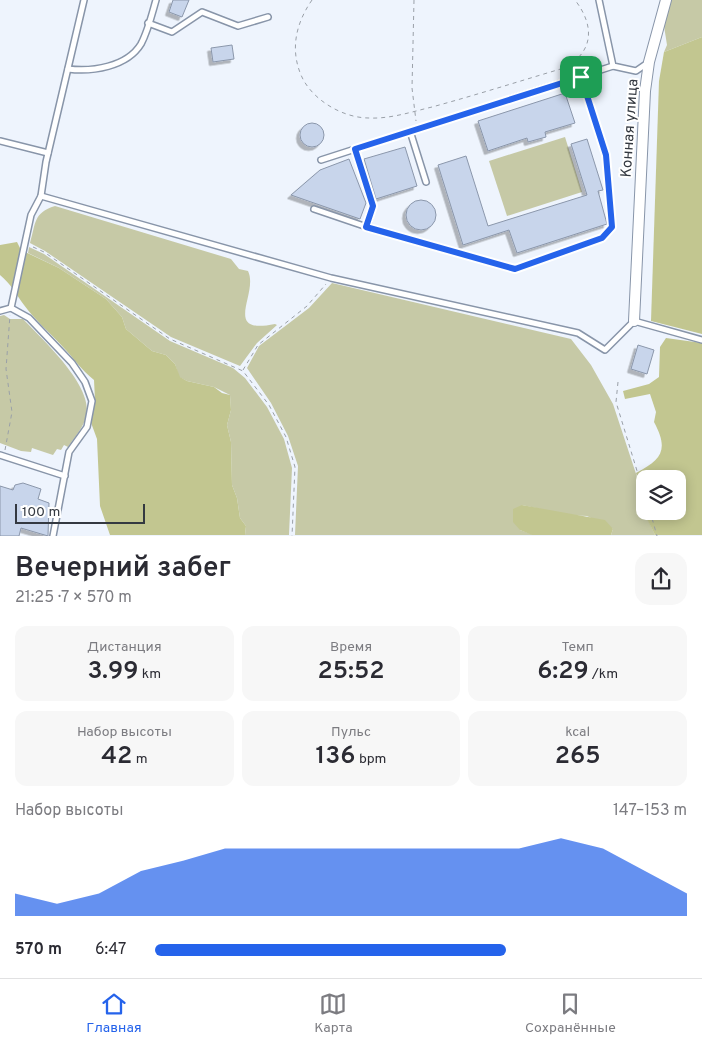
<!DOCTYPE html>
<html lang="ru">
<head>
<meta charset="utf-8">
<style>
  :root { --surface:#fff; --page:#f7f7f7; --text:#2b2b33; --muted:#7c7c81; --line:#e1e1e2; --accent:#2563eb }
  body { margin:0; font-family:Overpass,sans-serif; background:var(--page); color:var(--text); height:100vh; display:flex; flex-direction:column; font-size:19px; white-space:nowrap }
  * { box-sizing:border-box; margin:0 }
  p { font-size:16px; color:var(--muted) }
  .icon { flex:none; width:28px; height:28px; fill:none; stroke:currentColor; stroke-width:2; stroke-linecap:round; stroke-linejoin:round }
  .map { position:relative; height:536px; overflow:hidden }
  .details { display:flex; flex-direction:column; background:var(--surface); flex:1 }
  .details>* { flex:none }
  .tools { position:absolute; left:636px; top:470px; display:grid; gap:10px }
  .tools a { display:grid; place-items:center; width:50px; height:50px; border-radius:10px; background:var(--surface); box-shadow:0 2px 12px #0003; font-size:25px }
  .scale { position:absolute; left:15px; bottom:12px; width:130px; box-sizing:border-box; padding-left:5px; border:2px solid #343941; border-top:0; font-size:14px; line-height:18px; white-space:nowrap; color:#343941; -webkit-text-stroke:4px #fff; paint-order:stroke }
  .pin { position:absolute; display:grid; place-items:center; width:42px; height:42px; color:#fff; margin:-21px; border-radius:10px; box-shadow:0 2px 8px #0006 }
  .round { display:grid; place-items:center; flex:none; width:52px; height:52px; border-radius:15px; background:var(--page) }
  .headline { display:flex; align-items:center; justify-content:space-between; height:85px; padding:0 15px }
  h1 { font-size:28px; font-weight:600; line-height:38px }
  .stats { display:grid; grid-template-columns:repeat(3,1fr); gap:8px; height:85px; padding:5px 15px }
  .stats div { display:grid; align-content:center; border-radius:12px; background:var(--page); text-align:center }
  .stats b { font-size:25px; font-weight:600 }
  .stats small { font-size:14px; font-weight:400 }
  .stats p { font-size:14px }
  .chart { height:140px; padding:10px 15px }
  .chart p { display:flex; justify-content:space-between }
  .chart svg { width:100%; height:90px; margin-top:5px; fill:var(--accent); opacity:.7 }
  ul { padding:0 15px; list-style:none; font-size:16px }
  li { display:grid; grid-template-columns:80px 60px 1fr; align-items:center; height:38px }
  li i { height:12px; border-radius:6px; background:var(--accent) }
  .dock { display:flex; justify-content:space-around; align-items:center; height:70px; border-top:1px solid var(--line); background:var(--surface); font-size:14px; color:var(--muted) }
  .dock a { display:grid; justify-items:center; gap:2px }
  .dock .current { color:var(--accent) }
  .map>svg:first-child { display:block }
</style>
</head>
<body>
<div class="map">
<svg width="702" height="536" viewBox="0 0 702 536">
  <defs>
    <filter id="shadow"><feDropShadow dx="-3.5" dy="3.5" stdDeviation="0" flood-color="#0004"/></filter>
  </defs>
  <rect width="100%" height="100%" fill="#eef4fd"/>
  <!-- green -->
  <g fill="#c6c9a6">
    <path d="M 671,0 L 702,0 L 702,37 L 664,52 L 667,45 L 664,26 Z"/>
    <path d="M 565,137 L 582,192 L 507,216 L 489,161 Z"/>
    <path d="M 55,206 L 231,259 L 239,269 L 248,271 C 259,294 221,335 275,324 L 277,325 L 257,343 L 240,366 L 171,337 L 45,251 L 30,243 C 36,223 33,213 55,206 Z"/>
    <path d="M 29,247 L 44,254 L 170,341 L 233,368 L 245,378 L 267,407 L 284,439 L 292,468 L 289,535 L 245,535 L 246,526 L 240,518 L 237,498 L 232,485 L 231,442 L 227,425 L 231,410 L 230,395 L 214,387 L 187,381 L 179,377 L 175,364 L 166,355 L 152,351 L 126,329 L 122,317 L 106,299 L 59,268 L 28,253 Z"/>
    <path d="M 332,283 L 571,339 L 591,365 L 613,404 L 641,489 L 645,513 L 655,535 L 611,535 L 613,529 L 587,516 L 568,515 L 522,505 L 520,530 L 534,535 L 295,535 L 298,466 L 288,436 L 271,403 L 247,368 L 259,346 L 309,308 Z"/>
    <path d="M 4,315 L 10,319 L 23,319 C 42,339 95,387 86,417 C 83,428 74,438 68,447 L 64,445 L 61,450 L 57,449 L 53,455 L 32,448 L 31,452 L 21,451 L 0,443 L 0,316 Z"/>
  </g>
  <!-- forest -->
  <g fill="#c2c690" fill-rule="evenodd">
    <path d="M 702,37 L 702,334 L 651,321 L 659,81 L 664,52 Z"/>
    <path d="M 17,242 L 21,250 L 59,268 L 106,299 L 122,317 L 126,329 L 152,351 L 166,355 L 175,364 L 180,377 L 187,381 L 214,387 L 222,393 L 230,395 L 231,410 L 227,425 L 231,442 L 232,485 L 237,498 L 240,518 L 246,526 L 245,535 L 110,535 L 100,506 L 97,439 L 90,420 L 95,400 L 94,380 C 81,370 73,357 62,346 C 49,332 35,320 24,305 C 16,294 11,284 0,275 L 0,245 Z"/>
    <path d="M 666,338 L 702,343 L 702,535 L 655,535 L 644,513 L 641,489 L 636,473 C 662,459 669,450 654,422 L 656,412 L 650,394 L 625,399 L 623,391 L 649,384 L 659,377 L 660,347 ZM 645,479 L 678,479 L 678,511 L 645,511 Z"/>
    <path d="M 522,505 L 605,520 L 613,529 L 611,535 L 532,535 L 520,530 L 513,522 L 513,509 Z"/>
  </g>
  <!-- building -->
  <g fill="#c8d5eb" stroke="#8b97ab" filter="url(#shadow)">
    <path d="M 173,0 L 189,0 L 182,17 L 169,12 Z"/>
    <path d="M 232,45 L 234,59 L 213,62 L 211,48 Z"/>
    <path d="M 565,93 L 575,123 L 545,132 L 546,137 L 528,142 L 527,138 L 488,151 L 478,121 Z"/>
    <circle cx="312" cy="135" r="12"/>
    <path d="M 587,139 L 603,190 L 598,191 L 607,224 L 517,253 L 509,230 L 463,245 L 438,165 L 466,156 L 488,226 L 587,195 L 571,144 Z"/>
    <path d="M 405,147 L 417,186 L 376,199 L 364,159 Z"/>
    <path d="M 349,159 L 366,203 L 360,219 L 291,195 L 320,170 Z"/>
    <circle cx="421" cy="215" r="15"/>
    <path d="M 638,345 L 654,350 L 647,374 L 631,369 Z"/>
    <path d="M 23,483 L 41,489 L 38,499 L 49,503 L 48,536 L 21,528 L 19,536 L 0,536 L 0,486 L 13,490 L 15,485 Z"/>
  </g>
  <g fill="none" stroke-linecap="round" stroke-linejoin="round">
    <!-- lane casing -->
    <g stroke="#8895a9" stroke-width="8">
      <g id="lane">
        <path d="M 599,0 L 613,66 L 636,71 L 649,62"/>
        <path d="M 148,23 L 172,32 L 202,12 L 238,26 L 268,17"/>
        <path d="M 68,69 C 92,72 127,67 141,44 C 148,31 152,14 156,0"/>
        <path d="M 410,131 L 426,182"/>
        <path d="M 0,141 L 48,153"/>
        <path d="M 321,160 L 613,66"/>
        <path d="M 41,196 L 331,278 L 578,333 L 605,350 L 634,321 L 702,340"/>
        <path d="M 314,209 L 367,227 L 373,206 L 355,149"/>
        <path d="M 367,227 L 515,269 L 602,238 L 612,227 L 606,155 L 581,77"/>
        <path d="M 0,311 L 11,308"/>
        <path d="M 0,455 L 65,476"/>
        <path d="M 53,536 L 69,452 L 87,427 L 92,401 L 85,382 L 72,363 L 29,318 L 11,308 L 31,215 L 41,196 L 46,162 L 84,0"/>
      </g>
    </g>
    <!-- street casing -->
    <g stroke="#8895a9" stroke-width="12">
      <path id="street" d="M 634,321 L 645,91 L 649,62 L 666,0"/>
    </g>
    <!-- path -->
    <g stroke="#9aa0a8" stroke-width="1" stroke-dasharray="4 4" stroke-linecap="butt">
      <path d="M 312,0 C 296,23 290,49 301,75 C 311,99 342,118 369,118 C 390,119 411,112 432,107 C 476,95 520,81 564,68 C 594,52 595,26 575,0"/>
      <path d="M 414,0 L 412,88 L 416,121"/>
      <path d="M 33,247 L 44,252 L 170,339 L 243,371 L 269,405 L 286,437 L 295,467 L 292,536"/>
      <path d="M 243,370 L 258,345 L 307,306 L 326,284"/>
      <path d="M 618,382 L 616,402 L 645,497"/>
      <path d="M 5,450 L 12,412 L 6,369 L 10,315"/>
      <path d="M 650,511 L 657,536"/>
    </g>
    <!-- lane -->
    <use href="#lane" stroke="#fff" stroke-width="5"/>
    <!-- street -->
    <use href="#street" stroke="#fff" stroke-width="10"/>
  </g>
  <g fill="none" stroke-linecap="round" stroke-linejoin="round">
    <!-- route casing -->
    <g stroke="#fff" stroke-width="10">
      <path id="route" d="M 581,77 L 606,155 L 612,227 L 602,238 L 515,269 L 366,227 L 373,206 L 355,149 Z"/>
    </g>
    <!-- route -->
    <use href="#route" stroke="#2563eb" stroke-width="6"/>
  </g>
  <g text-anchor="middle" stroke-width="4" stroke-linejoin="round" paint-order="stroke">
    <!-- street labels -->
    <g font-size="15" fill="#343941" stroke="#fff">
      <text transform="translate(629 128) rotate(-86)" y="5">Конная улица</text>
    </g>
  </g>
</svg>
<div class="tools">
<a><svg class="icon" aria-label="layers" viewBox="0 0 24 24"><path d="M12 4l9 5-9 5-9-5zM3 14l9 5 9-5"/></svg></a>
</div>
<div class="scale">100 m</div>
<div class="pin" style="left:581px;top:77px;background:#1e9e55"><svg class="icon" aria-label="arrive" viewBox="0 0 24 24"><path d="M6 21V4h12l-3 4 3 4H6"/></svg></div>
</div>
<section class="details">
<div class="headline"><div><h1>Вечерний забег</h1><p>21:25 · 7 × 570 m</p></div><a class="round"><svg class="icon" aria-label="share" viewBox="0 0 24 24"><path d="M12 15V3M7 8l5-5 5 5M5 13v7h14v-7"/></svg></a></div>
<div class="stats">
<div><p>Дистанция</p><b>3.99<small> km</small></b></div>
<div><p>Время</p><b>25:52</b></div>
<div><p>Темп</p><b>6:29<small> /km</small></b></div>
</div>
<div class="stats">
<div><p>Набор высоты</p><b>42<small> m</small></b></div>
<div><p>Пульс</p><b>136<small> bpm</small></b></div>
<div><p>kcal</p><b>265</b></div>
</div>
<div class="chart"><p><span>Набор высоты</span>147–153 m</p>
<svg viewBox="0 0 160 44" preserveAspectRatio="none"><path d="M0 44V33L10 38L20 33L30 22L40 17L50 11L60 11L70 11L80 11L90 11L100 11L110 11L120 11L130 6L140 11L150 22L160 33V44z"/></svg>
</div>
<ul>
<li><b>570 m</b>6:47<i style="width:66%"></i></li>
</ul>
</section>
<nav class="dock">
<a class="current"><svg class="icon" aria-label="home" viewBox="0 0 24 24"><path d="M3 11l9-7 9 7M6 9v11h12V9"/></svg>Главная</a>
<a><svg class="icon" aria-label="map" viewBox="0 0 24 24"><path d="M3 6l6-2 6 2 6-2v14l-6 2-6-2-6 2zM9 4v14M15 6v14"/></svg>Карта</a>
<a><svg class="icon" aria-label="saved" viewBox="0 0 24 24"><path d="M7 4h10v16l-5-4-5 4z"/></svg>Сохранённые</a>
</nav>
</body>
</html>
